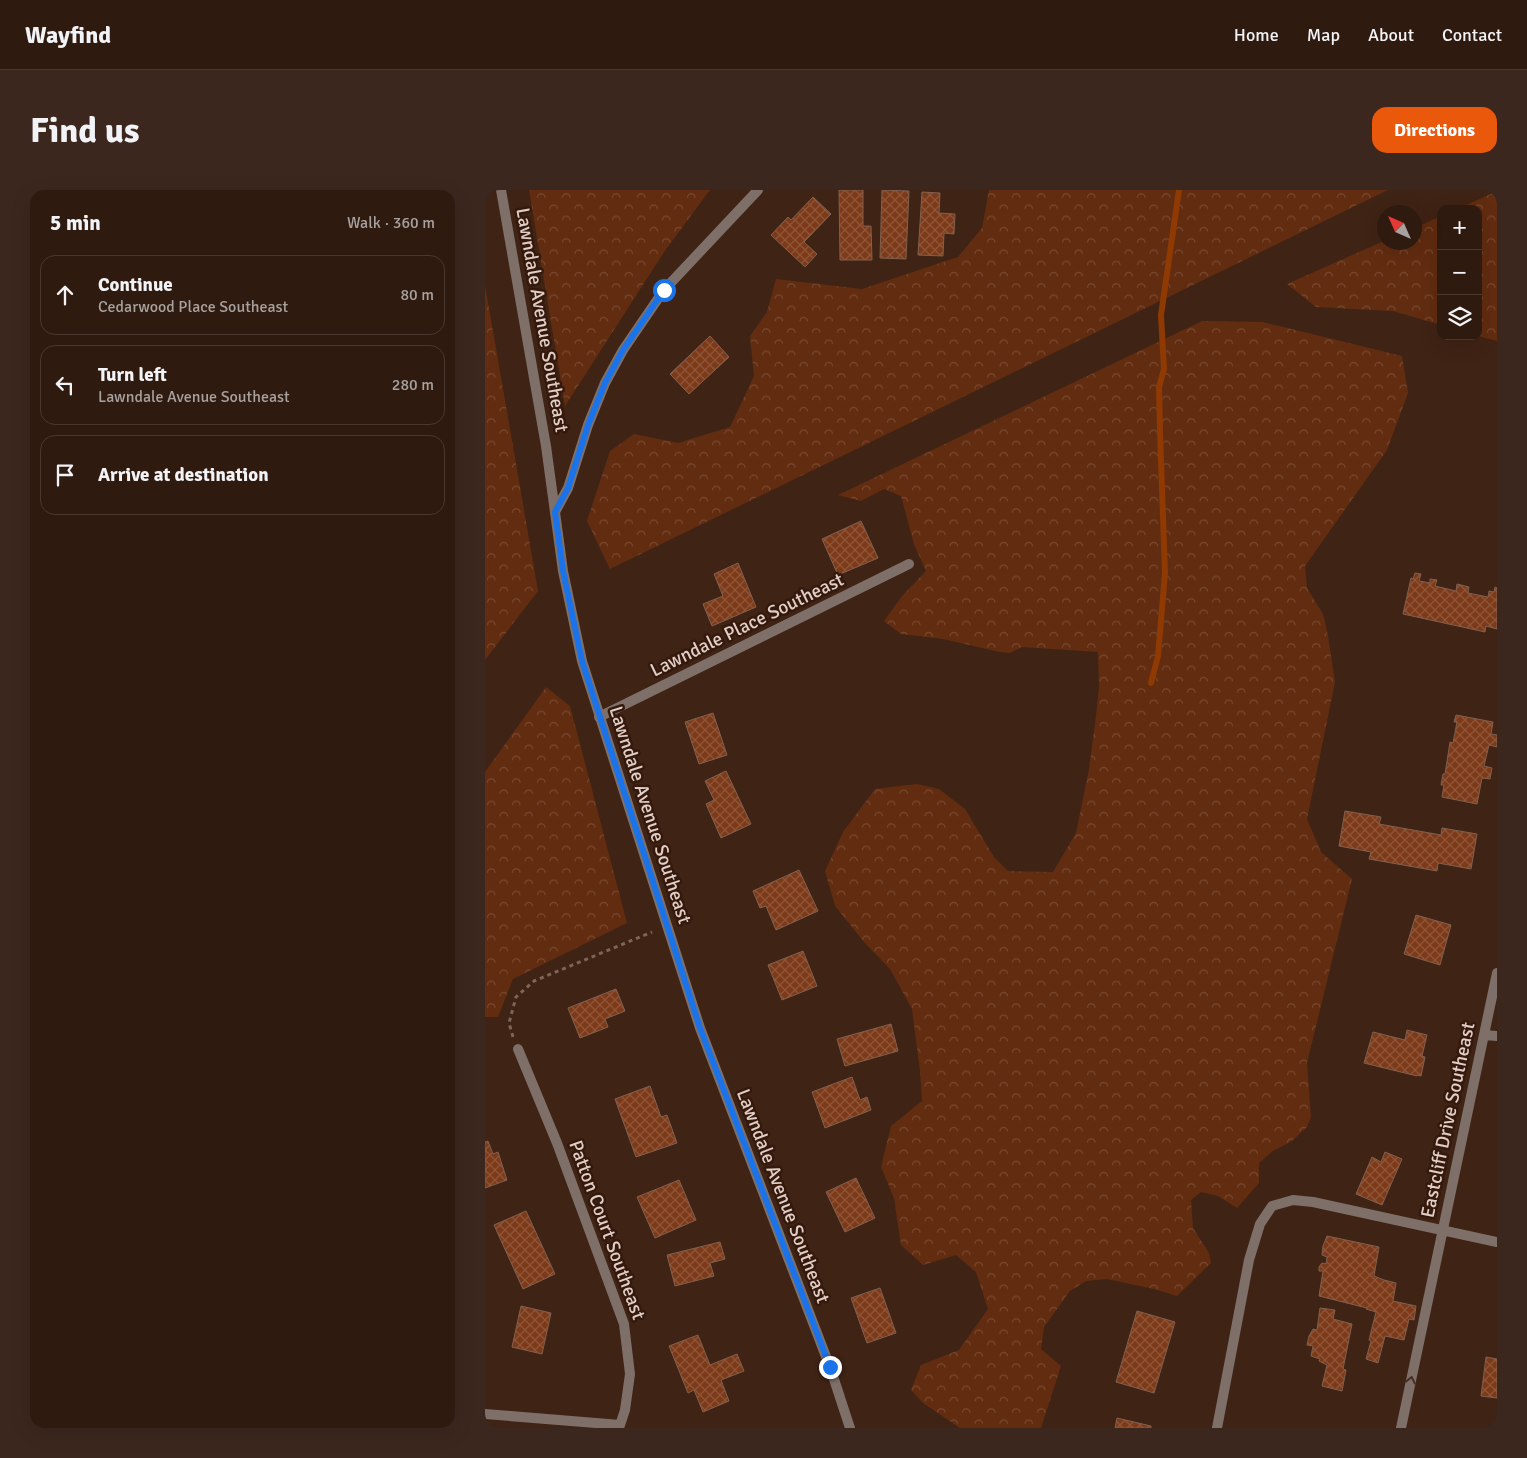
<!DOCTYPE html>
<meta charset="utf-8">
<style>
body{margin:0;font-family:Signika,sans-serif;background:#3b271e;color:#f1f3f6}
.controls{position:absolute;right:15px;top:15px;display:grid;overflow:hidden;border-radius:10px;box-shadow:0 5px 20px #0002}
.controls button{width:45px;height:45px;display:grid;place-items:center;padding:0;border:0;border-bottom:1px solid #4a3830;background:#2f1a10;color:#f1f3f6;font:25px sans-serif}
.compass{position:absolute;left:892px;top:15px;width:45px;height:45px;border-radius:50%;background:#2f1a10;box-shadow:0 5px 20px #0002;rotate:315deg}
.stop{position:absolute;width:15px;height:15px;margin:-11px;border:4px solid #1a73e8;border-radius:50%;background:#fff}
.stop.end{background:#1a73e8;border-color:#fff;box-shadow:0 1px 5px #0008}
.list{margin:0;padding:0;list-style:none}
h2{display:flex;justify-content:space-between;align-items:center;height:65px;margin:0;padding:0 20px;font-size:21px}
h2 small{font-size:16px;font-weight:400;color:#a7a19f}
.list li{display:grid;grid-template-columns:32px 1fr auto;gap:15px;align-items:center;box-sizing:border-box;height:80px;margin:0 10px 10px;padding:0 10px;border:1px solid #4a3830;border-radius:15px}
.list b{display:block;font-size:19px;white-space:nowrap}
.list p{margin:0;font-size:16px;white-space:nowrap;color:#a7a19f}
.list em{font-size:16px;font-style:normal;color:#a7a19f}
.icon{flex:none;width:28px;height:28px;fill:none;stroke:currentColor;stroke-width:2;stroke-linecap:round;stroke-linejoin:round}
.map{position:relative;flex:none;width:1012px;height:1238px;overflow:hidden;border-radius:15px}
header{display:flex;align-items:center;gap:30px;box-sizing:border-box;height:70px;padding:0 25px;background:#2f1a10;border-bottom:1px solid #4a3830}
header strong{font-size:24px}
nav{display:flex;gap:28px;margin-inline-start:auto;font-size:18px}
.intro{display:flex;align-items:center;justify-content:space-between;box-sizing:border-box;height:120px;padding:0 30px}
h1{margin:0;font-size:35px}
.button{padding:12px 22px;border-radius:15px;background:#ea580c;color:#fff;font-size:18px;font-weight:700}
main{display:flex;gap:30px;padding:0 30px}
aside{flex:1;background:#2f1a10;border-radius:15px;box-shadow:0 5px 20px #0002}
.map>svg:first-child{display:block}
.forest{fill:url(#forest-crowns)}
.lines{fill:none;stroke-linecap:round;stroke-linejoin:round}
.stream{stroke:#8f3903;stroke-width:6}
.building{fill:url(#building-cross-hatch);stroke:#816051}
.path{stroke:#7d6559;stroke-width:3;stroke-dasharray:4 4;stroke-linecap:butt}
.minor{stroke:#7e6f68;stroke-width:10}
.tertiary{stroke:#7e6f68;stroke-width:10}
.oneway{stroke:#462e23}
.route{stroke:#1a73e8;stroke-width:6}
.labels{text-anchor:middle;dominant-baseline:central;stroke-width:5;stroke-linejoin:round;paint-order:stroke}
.street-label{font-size:19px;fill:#e1cec6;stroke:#34190c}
</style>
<header>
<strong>Wayfind</strong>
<nav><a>Home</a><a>Map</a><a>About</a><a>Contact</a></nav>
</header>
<div class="intro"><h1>Find us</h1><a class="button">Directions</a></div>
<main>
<aside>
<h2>5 min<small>Walk · 360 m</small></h2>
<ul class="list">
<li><svg class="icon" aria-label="ahead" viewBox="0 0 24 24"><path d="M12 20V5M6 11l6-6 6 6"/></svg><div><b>Continue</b><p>Cedarwood Place Southeast</p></div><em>80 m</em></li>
<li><svg class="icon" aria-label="left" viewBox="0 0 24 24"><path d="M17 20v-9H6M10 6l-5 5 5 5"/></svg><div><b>Turn left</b><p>Lawndale Avenue Southeast</p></div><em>280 m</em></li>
<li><svg class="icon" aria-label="arrive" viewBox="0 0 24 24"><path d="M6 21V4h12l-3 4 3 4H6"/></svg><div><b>Arrive at destination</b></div></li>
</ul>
</aside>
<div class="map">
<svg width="1012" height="1238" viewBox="0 0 1012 1238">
<defs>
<pattern id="forest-crowns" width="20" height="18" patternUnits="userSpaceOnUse" patternTransform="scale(1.25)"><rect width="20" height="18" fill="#622c10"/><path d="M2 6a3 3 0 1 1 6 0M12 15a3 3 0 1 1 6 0" fill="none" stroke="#784931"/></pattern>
<pattern id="building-cross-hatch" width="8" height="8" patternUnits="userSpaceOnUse" patternTransform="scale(1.25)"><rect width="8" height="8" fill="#7c3a18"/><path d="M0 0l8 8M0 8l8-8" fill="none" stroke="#8e5538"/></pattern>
</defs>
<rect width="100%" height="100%" fill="#3f2315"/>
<!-- forest -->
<path class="forest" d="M44 0H225L179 62 80 216Z
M504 0H903L125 379 102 331 125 261 149 244 193 253 245 237 269 186 265 146 282 122 291 89 377 99 473 67 497 38Z
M1012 1V151L993 146V19H973Z
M956 26V135L908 121 831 117 802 94 899 51V52H929L930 38Z
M0 95 53 401 0 470Z
M717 131 778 132 917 166 923 203 902 260 820 376 822 398 838 424 843 446 850 492 822 629 836 662 867 689 822 873 826 927 822 937 807 951 788 961 774 973V993L752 1018 733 1006 716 1002 706 1010 708 1038 724 1063 726 1073 692 1106 669 1099 622 1089 601 1091 585 1101 559 1137 556 1159 576 1176 556 1238H475L438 1213 426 1200 436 1175 474 1160 503 1119 491 1082 471 1065 438 1075 416 1055 409 1008 396 977 406 936 437 911 435 881 427 819 405 779 379 752 350 716 340 681 358 642 390 599 432 594 454 599 480 619 509 667 523 681 568 682 591 643 604 579 611 526 614 497 613 462 537 457 525 463 515 462 458 449 416 444 399 431 417 406 441 381 429 354 416 306 399 299 376 311 353 305Z
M61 497 85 516 142 733 28 789 13 827H0V582Z"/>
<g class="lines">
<!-- stream -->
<path class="stream" d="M666 493 673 466 680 383 675 242 674 197 679 179 676 125 694 0"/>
</g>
<!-- building -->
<path class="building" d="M354 0H378V36H386L387 70H355Z
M397 0 424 1 421 69 395 68Z
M437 2 455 3 454 23 470 24 469 44 459 43 458 66 433 65Z
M328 7 346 24 319 52 332 64 320 77 286 45 303 27 306 30Z
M225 146 244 167 204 204 185 184Z
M376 331 393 368 353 385 337 349Z
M253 373 271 417 227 436 218 414 238 406 229 384Z
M930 383 936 384 934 391 945 393V389L952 390 950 396 971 401 972 394 984 397 983 403 1003 407 1004 401 1009 402 1010 397 1012 398V439L1001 436 1000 442 918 424 926 388 928 389Z
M228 523 242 565 214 574 200 532Z
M971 525 1008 532 1006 544 1012 545V557L1004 555 999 576 1007 578 1005 589 997 588 992 614 957 607 959 595H956L958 584H960L965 552 968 553 972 532H969Z
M241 581 266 634 236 648 221 614 229 610 220 591Z
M860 621 896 627 894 634 956 645 957 638 992 644 986 679 953 673 952 681 884 669 886 662 854 656Z
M314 680 333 721 291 740 281 716 275 718 268 701Z
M931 725 966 735 955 775 919 764Z
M318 761 332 796 297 810 283 775Z
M131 799 140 821 120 829 123 837 95 848 83 818Z
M406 834 413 861 360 876 352 849Z
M922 840 942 845 937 866 940 867 936 886 932 885V886L879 873 888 842 920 850Z
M367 887 375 910 382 907 386 920 340 938 327 902Z
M165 896 176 927 182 925 192 953 151 967 130 909Z
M3 951 8 964 13 962 22 990 0 998V952Z
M900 962 917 969 897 1015 871 1004 887 967 896 972Z
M371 988 390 1028 360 1042 341 1002Z
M194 990 211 1030 170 1048 152 1007Z
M41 1021 70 1084 38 1099 9 1035Z
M842 1046 894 1057 889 1086 899 1090 911 1093 908 1111 931 1116 929 1130 924 1129 919 1150 900 1146 893 1173 881 1169 886 1151 884 1150 891 1122 881 1119 882 1118 834 1106 838 1081H834V1077L837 1073 841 1074 842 1067 837 1065 838 1056Z
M235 1052 240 1069 225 1073 229 1086 190 1096 182 1065Z
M395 1098 411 1143 382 1153 366 1108Z
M36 1116 66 1123 57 1164 27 1157Z
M835 1118 850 1120 848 1129 867 1134 858 1179 861 1180 857 1201 837 1196 842 1175 834 1171 835 1169 826 1166 828 1156 822 1155 824 1146 828 1139 832 1140Z
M652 1121 690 1132 669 1203 631 1192Z
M213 1145 225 1175 252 1164 259 1181 236 1190 244 1211 218 1222 209 1200 203 1203 184 1156Z
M1001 1167 1012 1169V1208L996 1206Z
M632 1228 666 1236V1238H630Z"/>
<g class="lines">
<!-- path -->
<path class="path" d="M28 847 24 833 31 807 49 791 167 742"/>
<!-- minor -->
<path class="minor" d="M70 322 83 298 103 235 120 193 138 160 179 100 273 0
M114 527 424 374
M999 845 1012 846
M33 859 72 953 139 1134 145 1184 140 1220 134 1238
M0 1224 135 1235
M732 1238 764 1070 775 1034 787 1016 808 1010 828 1012 1012 1052
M916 1238 1012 783"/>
<!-- tertiary -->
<path class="tertiary" d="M16 0 61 256 78 381 97 471 215 838 345 1177 365 1238"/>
</g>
<!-- one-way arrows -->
<defs><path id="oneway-chevron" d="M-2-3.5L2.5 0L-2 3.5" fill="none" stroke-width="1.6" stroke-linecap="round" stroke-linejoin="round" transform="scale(1.25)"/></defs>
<use class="oneway" href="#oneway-chevron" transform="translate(926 1190) rotate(-78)"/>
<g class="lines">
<!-- route -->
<path class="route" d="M179 100 138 160 120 193 103 235 83 298 70 322 78 381 97 471 215 838 345 1177"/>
</g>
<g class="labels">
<!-- street labels -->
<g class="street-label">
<text transform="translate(57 130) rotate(80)">Lawndale Avenue Southeast</text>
<text transform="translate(262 435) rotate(-26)">Lawndale Place Southeast</text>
<text transform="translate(165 625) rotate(72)">Lawndale Avenue Southeast</text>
<text transform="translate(963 930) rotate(-78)">Eastcliff Drive Southeast</text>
<text transform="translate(298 1006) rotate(69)">Lawndale Avenue Southeast</text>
<text transform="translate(122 1040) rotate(70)">Patton Court Southeast</text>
</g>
</g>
</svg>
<div class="controls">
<button>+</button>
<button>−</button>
<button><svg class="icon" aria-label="layers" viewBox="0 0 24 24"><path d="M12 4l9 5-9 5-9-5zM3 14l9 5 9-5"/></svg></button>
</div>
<svg class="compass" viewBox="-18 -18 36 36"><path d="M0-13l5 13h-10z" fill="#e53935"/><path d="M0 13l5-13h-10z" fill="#a7a19f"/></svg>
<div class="stop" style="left:179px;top:100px"></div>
<div class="stop end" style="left:345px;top:1177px"></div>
</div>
</main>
